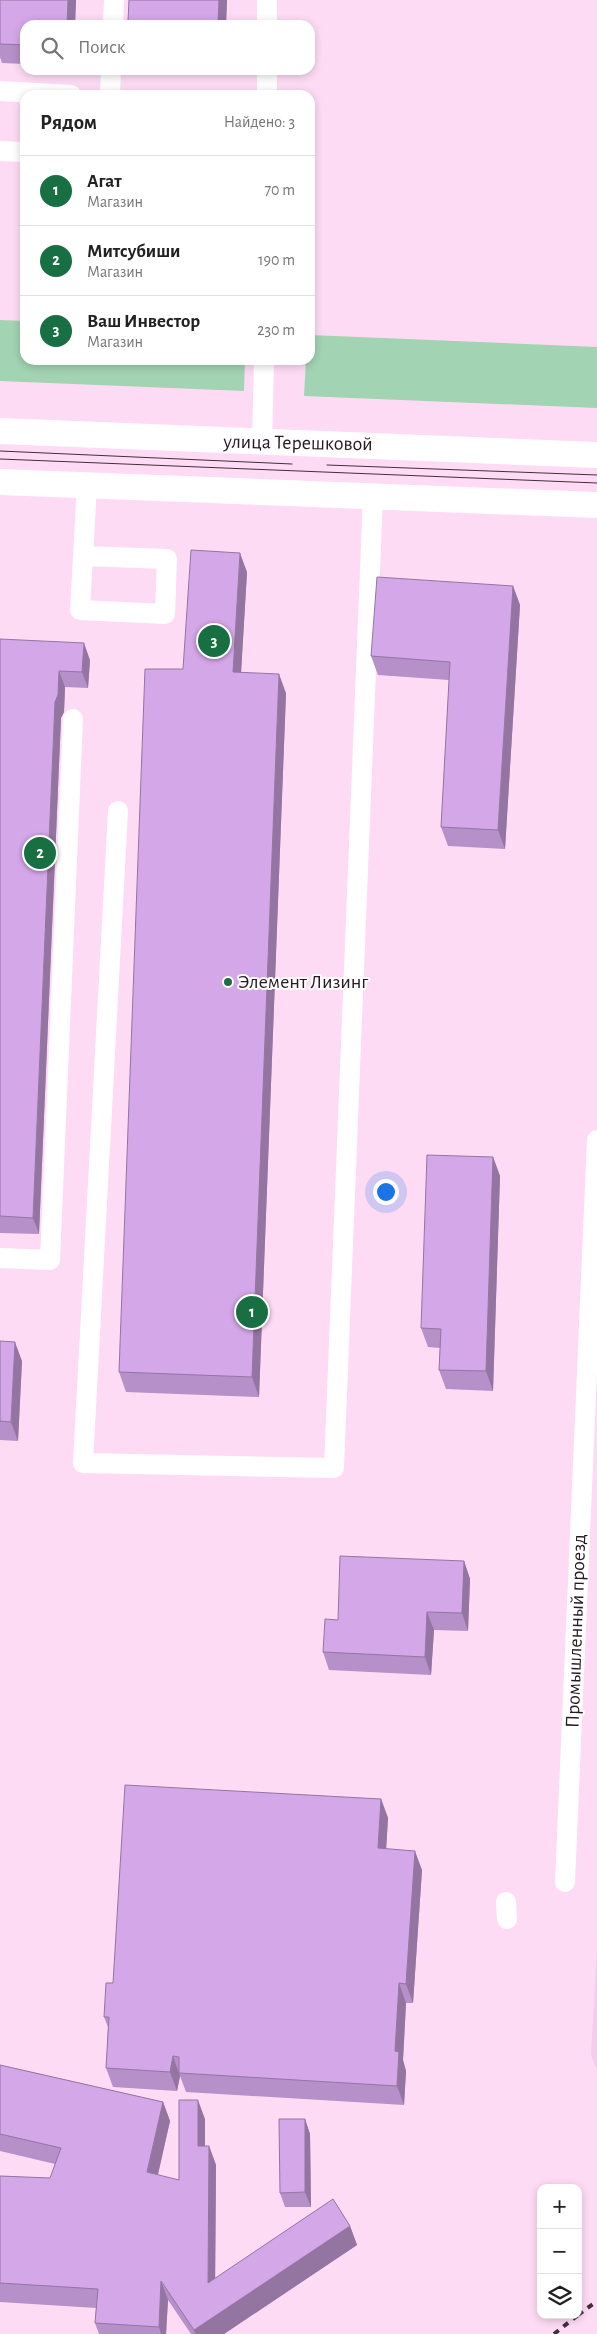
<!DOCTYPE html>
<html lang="ru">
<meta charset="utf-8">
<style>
body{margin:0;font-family:"Alegreya Sans",sans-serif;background:#f2f2f2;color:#222}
.controls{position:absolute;right:15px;bottom:15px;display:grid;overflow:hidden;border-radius:10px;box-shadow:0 2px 8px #0003}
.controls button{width:45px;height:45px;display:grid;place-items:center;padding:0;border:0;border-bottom:1px solid #e0e0e0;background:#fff;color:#222;font:25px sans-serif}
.you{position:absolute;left:385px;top:1191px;width:18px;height:18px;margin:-12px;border:4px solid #fff;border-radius:50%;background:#1a73e8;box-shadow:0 0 0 8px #1a73e833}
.badge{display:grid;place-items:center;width:32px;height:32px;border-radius:50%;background:#186f42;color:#fff;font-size:16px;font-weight:700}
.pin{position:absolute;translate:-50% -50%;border:2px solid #fff;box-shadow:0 1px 5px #0006}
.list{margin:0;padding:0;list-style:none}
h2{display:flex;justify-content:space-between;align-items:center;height:65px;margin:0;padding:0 20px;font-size:21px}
h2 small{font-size:16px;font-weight:400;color:#767676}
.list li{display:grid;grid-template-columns:32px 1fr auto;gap:15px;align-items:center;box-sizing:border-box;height:70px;padding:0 20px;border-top:1px solid #e0e0e0}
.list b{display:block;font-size:19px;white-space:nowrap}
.list p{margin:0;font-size:16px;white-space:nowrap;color:#767676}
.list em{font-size:16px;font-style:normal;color:#767676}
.icon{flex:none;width:28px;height:28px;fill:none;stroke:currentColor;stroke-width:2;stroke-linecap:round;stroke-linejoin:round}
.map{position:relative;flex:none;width:597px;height:2334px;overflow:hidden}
.search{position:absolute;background:#fff;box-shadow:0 2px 8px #0003;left:20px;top:20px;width:295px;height:55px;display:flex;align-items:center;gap:12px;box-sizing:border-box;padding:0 18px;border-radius:15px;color:#767676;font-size:19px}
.panel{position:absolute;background:#fff;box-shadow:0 2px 8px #0003;left:20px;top:90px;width:295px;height:275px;border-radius:15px}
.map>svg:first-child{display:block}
.built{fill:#f5cceb}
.green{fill:#a2d3b2}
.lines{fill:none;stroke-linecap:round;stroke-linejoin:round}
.minor{stroke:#fff;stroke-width:20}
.major{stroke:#fff;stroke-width:26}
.tram{stroke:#3f303b;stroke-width:1}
.rail{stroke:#3f303b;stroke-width:4;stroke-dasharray:6 6;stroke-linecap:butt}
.wall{fill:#b690c8}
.shaded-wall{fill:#9475a2}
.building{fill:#d4a7e8;stroke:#9475a2}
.poi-dot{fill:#186f42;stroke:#fff;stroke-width:2}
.labels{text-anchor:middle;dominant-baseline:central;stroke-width:4;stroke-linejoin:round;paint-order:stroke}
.street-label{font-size:20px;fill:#261a23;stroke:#fff}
.poi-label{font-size:20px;fill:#261a23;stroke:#fff;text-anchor:start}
</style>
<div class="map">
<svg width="597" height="2334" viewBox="0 0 597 2334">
<rect width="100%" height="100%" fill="#fedbf5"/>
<!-- built -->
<path class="built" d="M597 1947V2070L591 2055Z"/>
<!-- green -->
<path class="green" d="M0 320 25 321V360H245L244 391 0 381Z
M310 335 597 347V408L304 396 306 360H310Z"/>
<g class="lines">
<!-- minor -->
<path class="minor" d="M267 0V25
M113 25 114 0
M267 70V95
M0 91 71 95
M110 95 111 70
M0 151 25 152
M262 443 264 360
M84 556 167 559 165 614 80 610 87 485
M118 811 83 1463 334 1468 373 495
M0 1258 50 1260 73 719
M565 1882 597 1140
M506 1902 507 1919"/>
<!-- major -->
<path class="major" d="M0 431C199 440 398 446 597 455
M0 482 597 505"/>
<!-- tram -->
<path class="tram" d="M0 451 292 464
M0 459 597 483
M327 465 597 475"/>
<!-- rail -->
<path class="rail" d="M578 2315 597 2301
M554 2334 578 2315"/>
</g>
<!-- wall -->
<path class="wall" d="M0 0H76L75 25H25V64L2 63 0 57Z
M129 0H227L226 25H129L128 21Z
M247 572 241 672 286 693 259 1397 126 1392 119 1372 183 669Z
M513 586 520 605 505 849 448 846 441 827 449 680 378 675 371 656Z
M0 639 90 660 88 688 65 687 64 712 61 718 39 1234 0 1233Z
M493 1157 500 1176 493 1391 446 1389 439 1370 440 1348 428 1347 421 1328Z
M0 1341 22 1361 18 1441 0 1440Z
M464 1561 470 1579 468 1631 434 1630 431 1675 329 1670 323 1652 338 1620Z
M381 1799 388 1818 386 1849 422 1870 413 2003H406L403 2060 406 2071 404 2105 186 2092 180 2076 177 2091 113 2087 106 2068 108 2027 104 2017 113 1983Z
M0 2065 163 2102 170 2121 158 2175 179 2180 205 2119V2146H209L216 2165 215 2278 350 2226 357 2245 224 2334H191L168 2300 166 2334H99L95 2323 96 2308 0 2302V2176L50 2178 55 2164 0 2151Z
M305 2119 310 2134 311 2207H285L280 2193Z"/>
<!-- shaded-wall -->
<path class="shaded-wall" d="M68 0H76L75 25H67Z
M219 0H227L226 25H218Z
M240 553 247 572 240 691 233 672Z
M513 586 520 605 505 849 498 830Z
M84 643 90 660 88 688 82 672Z
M59 671 65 687 64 712 61 718 39 1234 33 1218 55 702Z
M279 674 286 693 259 1397 252 1377Z
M493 1157 500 1176 493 1391 486 1371Z
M15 1342 22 1361 18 1441 11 1422Z
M464 1561 470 1579 468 1631 462 1613Z
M427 1612 434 1630 431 1675 425 1657Z
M381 1799 388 1818 385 1868 378 1848Z
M415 1851 422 1870 413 2003 406 1984Z
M399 1983 406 2003 403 2060 406 2071 404 2105 397 2086 395 2051Z
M173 2056 180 2076 177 2091 170 2072Z
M198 2100 205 2119V2165L198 2146Z
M163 2102 170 2121 154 2191 147 2172Z
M305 2119 310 2134 311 2207 305 2192Z
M209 2146 216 2165 215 2302 208 2283Z
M350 2226 357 2245 224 2334H195L194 2330Z
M161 2281 168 2300 166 2334H161L159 2327Z"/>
<!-- building -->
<path class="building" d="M0 0H68L67 25H25V45L0 44Z
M129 0H219L218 25 128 21Z
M191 550 240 553 233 672 279 674 252 1377 119 1372 145 669H183Z
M377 577 513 586 498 830 441 827 450 662 371 656Z
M0 639 84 643 82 672 59 671 58 695 55 702 33 1218 0 1216Z
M427 1155 493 1157 486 1371 439 1370 441 1329 421 1328Z
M0 1341 15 1342 11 1422 0 1421Z
M340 1556 464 1561 462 1613 427 1612 425 1657 323 1652 325 1619 338 1620Z
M125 1785 381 1799 378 1848 415 1851 406 1984 399 1983 395 2051 399 2052 397 2086 179 2073V2057L173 2056 170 2072 106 2068 109 2017H104L106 1983H113Z
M0 2065 163 2102 147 2172 179 2180V2100H198V2146H209L208 2283 333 2199 350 2226 194 2330 161 2281 159 2327 95 2323 98 2289 0 2283V2176L50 2178 61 2148 0 2134Z
M279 2119H305V2192L280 2193Z"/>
<!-- markers -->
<circle class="poi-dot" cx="228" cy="982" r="5"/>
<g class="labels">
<!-- street labels -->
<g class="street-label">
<text transform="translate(298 443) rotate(1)">улица Терешковой</text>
<text transform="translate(576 1631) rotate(-88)">Промышленный проезд</text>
</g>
<!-- poi labels -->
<g class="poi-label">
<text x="238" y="982">Элемент Лизинг</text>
</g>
</g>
</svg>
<div class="controls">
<button>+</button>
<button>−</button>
<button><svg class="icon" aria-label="layers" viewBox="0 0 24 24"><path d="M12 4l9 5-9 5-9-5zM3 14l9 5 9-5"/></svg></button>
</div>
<div class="you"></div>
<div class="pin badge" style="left:252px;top:1312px">1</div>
<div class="pin badge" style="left:40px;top:853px">2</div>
<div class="pin badge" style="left:214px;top:641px">3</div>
<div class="search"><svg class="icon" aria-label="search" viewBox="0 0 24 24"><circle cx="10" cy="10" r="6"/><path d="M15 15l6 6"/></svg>Поиск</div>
<section class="panel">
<h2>Рядом<small>Найдено: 3</small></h2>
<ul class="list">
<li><span class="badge">1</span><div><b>Агат</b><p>Магазин</p></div><em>70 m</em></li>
<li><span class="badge">2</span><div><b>Митсубиши</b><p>Магазин</p></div><em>190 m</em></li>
<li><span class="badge">3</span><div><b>Ваш Инвестор</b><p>Магазин</p></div><em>230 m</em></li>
</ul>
</section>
</div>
